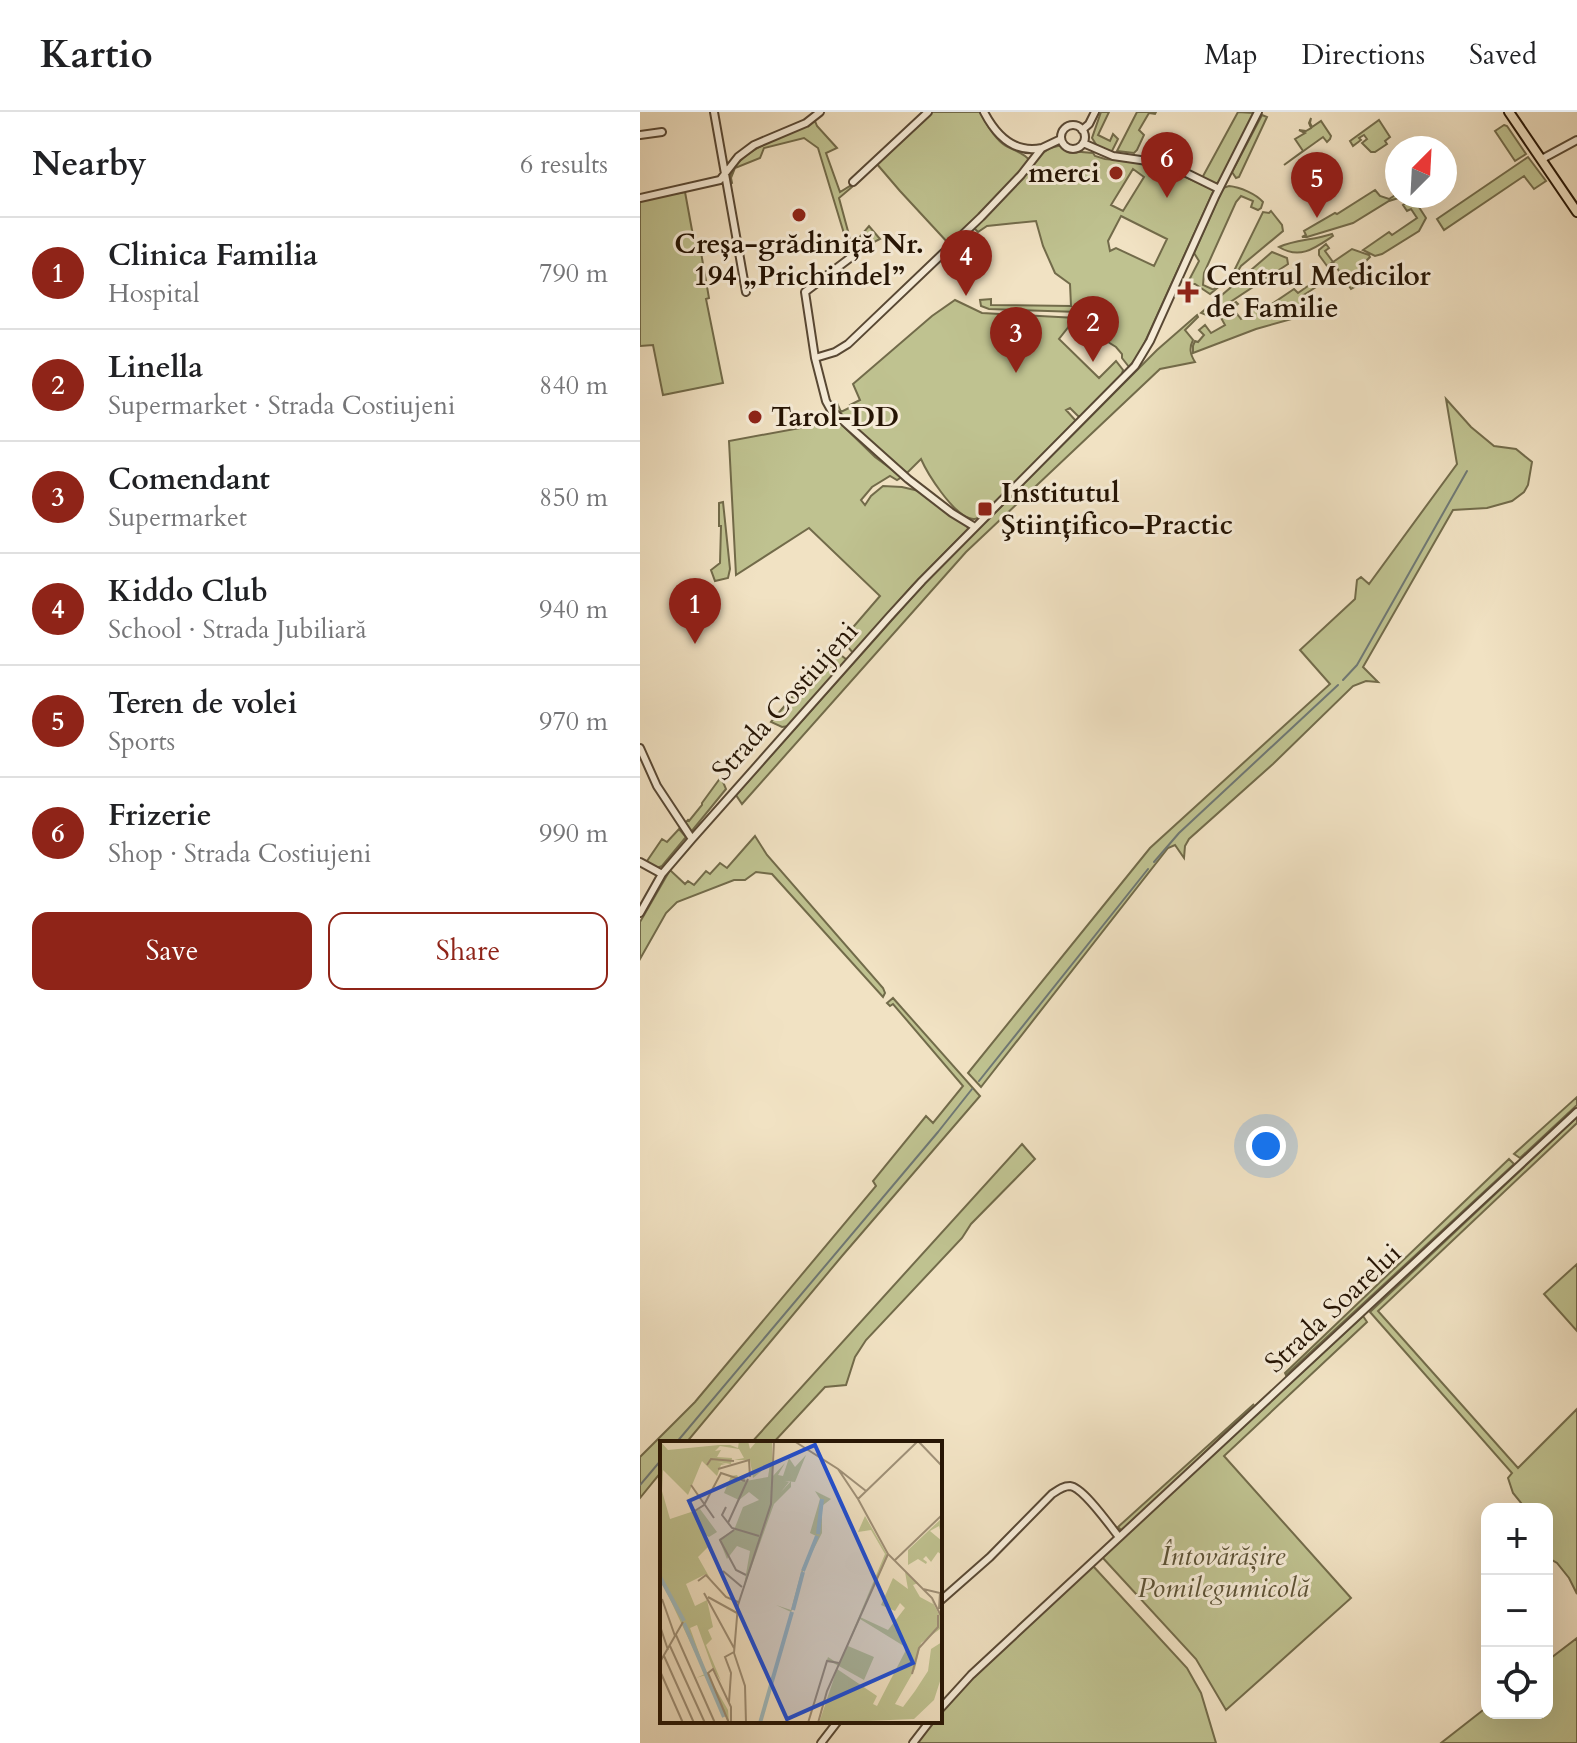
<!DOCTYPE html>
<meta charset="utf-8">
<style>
body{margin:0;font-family:Cardo,serif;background:#f2f2f2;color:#202124}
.controls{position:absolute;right:24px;bottom:24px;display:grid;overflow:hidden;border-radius:16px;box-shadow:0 8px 32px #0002}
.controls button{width:72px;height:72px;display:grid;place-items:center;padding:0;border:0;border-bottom:2px solid #e0e0e0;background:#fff;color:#202124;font:40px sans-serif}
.compass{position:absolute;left:745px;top:24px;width:72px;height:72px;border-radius:50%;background:#fff;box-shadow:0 8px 32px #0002;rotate:24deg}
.you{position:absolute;left:626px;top:1034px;width:28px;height:28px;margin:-20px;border:6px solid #fff;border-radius:50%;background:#1a73e8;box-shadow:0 0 0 12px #1a73e833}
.badge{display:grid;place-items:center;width:52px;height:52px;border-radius:50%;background:#8f2418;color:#fff;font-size:26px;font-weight:700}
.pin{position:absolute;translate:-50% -66px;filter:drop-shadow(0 2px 4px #0008)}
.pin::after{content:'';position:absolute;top:42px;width:28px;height:24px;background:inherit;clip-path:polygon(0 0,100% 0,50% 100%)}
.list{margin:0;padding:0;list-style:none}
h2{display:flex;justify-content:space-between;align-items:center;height:104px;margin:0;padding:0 32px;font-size:34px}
h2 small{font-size:26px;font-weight:400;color:#757577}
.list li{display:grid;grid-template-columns:52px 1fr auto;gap:24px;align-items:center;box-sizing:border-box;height:112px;padding:0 32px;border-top:2px solid #e0e0e0}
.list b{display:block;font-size:30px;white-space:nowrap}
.list p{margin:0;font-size:26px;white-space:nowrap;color:#757577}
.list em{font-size:26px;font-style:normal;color:#757577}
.actions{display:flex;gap:16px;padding:24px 32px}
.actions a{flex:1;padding:18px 0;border:2px solid #8f2418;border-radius:16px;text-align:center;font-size:28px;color:#8f2418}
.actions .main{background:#8f2418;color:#fff}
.icon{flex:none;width:44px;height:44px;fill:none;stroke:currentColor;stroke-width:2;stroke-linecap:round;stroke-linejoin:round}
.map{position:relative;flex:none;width:937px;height:1631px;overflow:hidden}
header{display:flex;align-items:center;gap:48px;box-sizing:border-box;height:112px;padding:0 40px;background:#fff;border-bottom:2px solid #e0e0e0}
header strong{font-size:38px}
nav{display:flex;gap:44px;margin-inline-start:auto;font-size:28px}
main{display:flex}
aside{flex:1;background:#fff}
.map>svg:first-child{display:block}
.green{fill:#bfc290;stroke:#726b4a;stroke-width:2;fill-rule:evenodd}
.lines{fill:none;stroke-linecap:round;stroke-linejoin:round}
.stream{stroke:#6f7874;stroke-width:2}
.minor-casing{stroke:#584834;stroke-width:10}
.major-casing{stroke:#251404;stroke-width:12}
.minor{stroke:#f6ecd8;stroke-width:6}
.major{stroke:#f1e2c3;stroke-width:8}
.poi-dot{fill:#8f2418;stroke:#f6ecd8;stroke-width:3}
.labels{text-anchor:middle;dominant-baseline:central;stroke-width:6;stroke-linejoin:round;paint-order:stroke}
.poi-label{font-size:28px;font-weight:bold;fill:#251404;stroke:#f6ecd8;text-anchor:start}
.street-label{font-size:28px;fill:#251404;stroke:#f6ecd8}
.park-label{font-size:28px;font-style:italic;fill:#5b5135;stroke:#f6ecd8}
.inset-river{fill:none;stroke:#a0bbbf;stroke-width:4}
.inset-road{fill:none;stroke:#9f9077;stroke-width:2}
.view{fill:#1d4ed8;fill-opacity:0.15;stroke:#1d4ed8;stroke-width:4}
.inset-edge{fill:none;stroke:#251404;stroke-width:4}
</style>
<header>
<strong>Kartio</strong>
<nav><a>Map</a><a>Directions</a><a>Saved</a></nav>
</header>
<main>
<aside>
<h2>Nearby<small>6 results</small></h2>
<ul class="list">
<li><span class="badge">1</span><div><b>Clinica Familia</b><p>Hospital</p></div><em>790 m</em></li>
<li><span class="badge">2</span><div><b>Linella</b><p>Supermarket · Strada Costiujeni</p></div><em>840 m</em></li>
<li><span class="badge">3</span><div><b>Comendant</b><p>Supermarket</p></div><em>850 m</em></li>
<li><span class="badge">4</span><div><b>Kiddo Club</b><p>School · Strada Jubiliară</p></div><em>940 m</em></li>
<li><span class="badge">5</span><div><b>Teren de volei</b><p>Sports</p></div><em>970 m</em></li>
<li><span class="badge">6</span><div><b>Frizerie</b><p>Shop · Strada Costiujeni</p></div><em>990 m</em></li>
</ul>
<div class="actions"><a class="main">Save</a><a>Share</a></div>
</aside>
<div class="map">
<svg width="937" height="1631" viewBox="0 0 937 1631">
<rect width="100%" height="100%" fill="#f1e2c3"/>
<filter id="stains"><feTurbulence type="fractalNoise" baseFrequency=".0025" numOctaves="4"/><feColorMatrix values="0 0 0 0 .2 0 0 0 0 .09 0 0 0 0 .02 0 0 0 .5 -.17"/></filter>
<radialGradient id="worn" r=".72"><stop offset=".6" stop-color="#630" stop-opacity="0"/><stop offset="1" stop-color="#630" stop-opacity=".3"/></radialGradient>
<!-- green -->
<path class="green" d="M291 0H340C346 11 353 24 363 32 372 39 383 39 390 49L351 92 309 132 260 79 236 51Z
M461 0H469L458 23 470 29 473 22 478 27 471 41 457 34 452 26Z
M497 0H516L515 2 509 1 499 18 504 23 497 38 494 41 477 39Z
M598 0 614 1 579 70 576 72 562 66Z
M622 3 627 5 599 65 596 66 592 60Z
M671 6 670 11 672 15 681 9 691 24 690 27 687 30 683 25 644 53 663 39 655 27 665 21 659 18 666 19 671 16 669 11Z
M739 8 750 25 745 29 747 32 735 40H731L722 31 727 27 724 23 719 26 721 28 713 34 710 29Z
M175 9 177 14 197 36 186 41 200 80 210 74 212 75 199 86 212 134 229 114 240 127 215 140 212 136 209 138 178 36 164 26 124 36 120 46 95 56 91 66 92 71 90 72C84 43 153 19 175 9Z
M864 13 867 14 886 42 875 49 855 19Z
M422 33 430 39 453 41 455 44 465 47 498 50 510 56 524 55 574 78 500 241 489 255 482 246V242L476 235 468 230 439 200 349 197 341 194 340 188 351 187V193L431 194 430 172 415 161 403 134 396 109 347 114 338 120 334 116 403 41 410 36ZM493 57 504 65 483 99 471 93ZM481 104 527 127 514 154 476 136 470 139 468 129Z
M888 45 906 69 894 77 884 64 804 118 797 107Z
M589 74C600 75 616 82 623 90L621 96 618 98 611 95 613 89 601 84 596 90 564 161 563 173 574 178 577 171 581 173 570 182 555 172H547L559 149 554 141 583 76Z
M735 78 740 84 749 87 757 82V84H765L749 89 713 111 667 125H662L666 123 664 119 695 101 697 102Z
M45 80 54 129H59L69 186 66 187 83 271 23 283 13 233 0 234V88Z
M775 89 786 106 779 119 742 142 735 144 723 138 749 120 752 123 777 106 771 97 767 99 763 93 768 90Z
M631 99 642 113 643 119 601 154 596 162 593 161 623 100 629 101Z
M692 122 693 124C675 136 660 148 639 135 654 128 674 128 692 122Z
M686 132 689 136 685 139 693 150 712 137 729 143 730 145 724 151 733 165 711 177 693 150 687 154 679 143V138Z
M632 140 647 146 648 152 569 204 561 201Z
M685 162 687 168 662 184 669 199 655 206 616 217 553 241V234L555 229 558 230 564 223 559 218 565 213 571 221 585 213 579 202 596 190 598 192 590 198 594 203 597 202 601 207 625 190 629 194 654 177 658 181Z
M315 188 342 201 437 206 449 216 448 218 446 219 434 208 419 227 459 266 476 249 483 258 482 262 442 304H438L430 296 426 298 436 309 341 404C335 407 335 408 329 406 312 400 288 363 281 347L267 361 198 303 192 294 197 291 201 300 211 295 210 293 220 288 213 272 292 204Z
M557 203 558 205 545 218 553 228C549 236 550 242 555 250L520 257 326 440 102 692 96 683 284 472 517 238Z
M806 287 831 315 854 334 876 337 892 350 888 373 884 380 872 389 847 396 813 398 723 555 738 570 726 569 713 574 633 652 549 727 545 734 544 746 535 733 528 736 341 975 328 961 510 736 690 572 660 538 715 487 717 468 721 465 729 472 817 352Z
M198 309 235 345 262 365 257 368 250 364 232 375 221 388 225 393 231 384 243 374 262 375 279 379 327 413 328 417 272 474 213 541 202 528 240 484 169 416 96 463 89 329Z
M83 390 90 457 88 466 75 469 71 458 80 451 81 414H79V391Z
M192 538 197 540 207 548 149 614 142 615 131 610Z
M81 665 86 677 51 720 44 712 48 708 49 709 62 693V691Z
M39 717 46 725 22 754 17 756 5 752 22 727 27 730Z
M115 724 127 743 243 876 245 881 243 885 132 762 116 760 105 768H94L37 790 26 801 0 847V810L30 758 45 772 48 769 54 773 66 759 70 762 80 751 87 756Z
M253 886 340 984 202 1144 46 1331H22V1359L0 1386V1345L55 1290 236 1074 233 1069 286 1004 293 1011 323 974 253 892 250 894 247 891Z
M937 985V993L880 1046 874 1042Z
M937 1005V1011L738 1199 878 1356 937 1297V1482L929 1466 917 1451 912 1448 907 1433V1397H886L873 1381 868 1366 872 1361 730 1200Z
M382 1032 395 1047 331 1112 322 1126 226 1228 215 1245 206 1273 185 1275 133 1331H111Z
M869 1047 874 1052 646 1263 645 1261Z
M937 1152V1219L904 1182Z
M723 1204 727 1210 584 1344 711 1486 586 1598 556 1547 462 1445Z
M614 1292 535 1370 482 1419 478 1415Z
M453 1454 547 1556 561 1581 576 1631H274L292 1609H300V1599L312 1585Z
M937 1526V1631H801L847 1595V1601H907V1549Z"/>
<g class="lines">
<!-- stream -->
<path class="stream" d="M703 568 717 553 827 359
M514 750 539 721 698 573
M339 969 508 757
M36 1331 298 1020 332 977
M0 1373 22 1347"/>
<defs>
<path id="minor" d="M74 0 106 180
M344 0C356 23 374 42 402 36
M421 25a12 12 0 1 1 24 0a12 12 0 1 1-24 0Z
M442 18 449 12 455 0
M0 23 22 20
M443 31 473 44 528 52 579 77
M902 47 937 28
M213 70 288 0
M0 86 80 68 98 45 114 33 166 11 180 0
M211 139 210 146 165 180 175 246 186 289 191 298 268 367 312 401 335 415
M175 246 195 240 208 232 341 105 381 63 402 36 421 27
M0 636 17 674 52 727
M0 750 22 762
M0 801 22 762 52 727 249 505 282 469 495 254 510 229 575 85 618 0
M300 1489 350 1445 412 1382C418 1378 423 1374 430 1374 443 1375 470 1414 479 1425
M300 1597 331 1563 937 1000
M181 1631 198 1609
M273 1631 290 1609"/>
<path id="major" d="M869 0 937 100"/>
</defs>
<!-- minor casing -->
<use href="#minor" class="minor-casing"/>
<!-- major casing -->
<use href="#major" class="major-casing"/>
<!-- minor -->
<use href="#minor" class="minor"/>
<!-- major -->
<use href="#major" class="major"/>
</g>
<!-- markers -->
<g class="poi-dot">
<circle cx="476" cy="61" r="8"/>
<circle cx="159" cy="103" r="8"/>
<path d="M544 168h8v8h8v8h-8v8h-8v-8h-8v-8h8z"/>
<circle cx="115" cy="305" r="8"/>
<rect x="337" y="389" width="16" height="16" rx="4"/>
</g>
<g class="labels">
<!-- poi labels -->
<g class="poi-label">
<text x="460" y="61" text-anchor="end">merci</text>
<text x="159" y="132" text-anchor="middle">Creșa-grădiniță Nr.<tspan x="159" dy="32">194 „Prichindel”</tspan></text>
<text x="566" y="164">Centrul Medicilor<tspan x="566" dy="32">de Familie</tspan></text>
<text x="131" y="305">Tarol-DD</text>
<text x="361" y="381">Institutul<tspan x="361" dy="32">Ştiinţifico–Practic</tspan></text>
</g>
<!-- street labels -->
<g class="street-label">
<text transform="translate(145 589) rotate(-48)">Strada Costiujeni</text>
<text transform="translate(693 1196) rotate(-43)">Strada Soarelui</text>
</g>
<!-- park labels -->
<g class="park-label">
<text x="583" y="1444">Întovărășire<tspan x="583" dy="32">Pomilegumicolă</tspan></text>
</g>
</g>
<!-- overview -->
<g transform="translate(20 1329)">
<rect width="282" height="282" fill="#f1e2c3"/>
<path d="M0 0 8 9 59 4H70L78 7 79 0H88L90 8 97 0H112V36L125 22 118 34 123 35 129 17 135 26 146 14 135 41 125 40 129 41 121 51 131 40V46L114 63 83 150 90 110 77 105 67 118 59 98 74 89 83 66 99 59 89 51 79 59 64 52 71 35 77 34 81 41 84 35 86 40 108 36 110 23 93 37 90 19H74L84 17 79 8 60 5 55 10 61 9 57 16 72 17 71 23 57 21 66 23 61 24 57 35 42 20 28 54 3 29 2 50 10 78 40 68 57 91 49 96 42 92 49 105 38 116 51 139 46 133 26 143 35 165 47 159 53 186 48 189 52 198 46 204 61 240 53 228 37 184 30 187 46 231 68 269 69 282 46 234 36 237 45 233 0 137ZM155 50 171 58 162 65V92L144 127 99 282 131 171 116 164 131 169 142 128 156 95 150 92 160 58ZM205 75 228 115 200 176 228 189 245 167 240 162 235 170 221 164 233 137 248 148 245 131 258 142 253 144 260 156 273 163 271 158 282 179V196L280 188 261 202 255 228 235 263 243 266 255 250 268 230 271 208 282 201V234L274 259 254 278 159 282 177 228 217 255 213 263 217 265 247 207 200 178 188 205 214 216 204 239 168 219 165 225 168 216 179 223 225 113 211 89 198 91ZM282 77V97L279 85 270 90 282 100V114L278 111 271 121 282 134 266 115 263 118 267 121 266 123 258 118 248 124V109Z" fill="#bfc290"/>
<path class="inset-river" d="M158 93 162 58M143 130 157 95M0 136 24 180M133 169 143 131M24 182 64 276M100 282 132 171"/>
<path class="inset-road" d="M134 0 178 28 198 58M258 0 282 25M258 0 198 58 228 113 272 157 282 177M47 24 51 18 74 20M58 28 89 19 90 36M178 28 206 50M31 44 54 77M66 66 62 74 72 87 99 95M33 71 44 64 61 32 85 40M68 82 88 38M74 89 60 99 76 129 86 134M234 120 282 74M63 130 82 146M38 140 46 134 66 156 78 161M263 148 280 152 279 168M44 152 74 207M48 156 77 172M2 158 15 195M0 185 8 209M16 194 55 282M10 205 45 282M4 215 34 282M0 221 23 181M0 230 23 282M252 233 259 207 278 186V174M69 261 71 232 65 216 74 211M69 282 48 232 53 228 71 266V282M86 282 85 245 74 212 78 164 111 63 114 0M148 282 167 220 179 222M158 282 167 250 228 113"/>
<path class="view" d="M155 4 253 222 127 278 29 60Z"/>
<rect width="282" height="282" class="inset-edge"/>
</g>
<rect width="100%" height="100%" filter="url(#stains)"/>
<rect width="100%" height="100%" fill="url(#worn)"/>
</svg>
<div class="controls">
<button>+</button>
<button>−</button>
<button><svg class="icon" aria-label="locate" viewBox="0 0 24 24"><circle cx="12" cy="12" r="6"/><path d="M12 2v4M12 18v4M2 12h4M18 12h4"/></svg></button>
</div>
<svg class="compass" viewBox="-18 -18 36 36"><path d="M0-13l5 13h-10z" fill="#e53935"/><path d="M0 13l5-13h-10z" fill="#757577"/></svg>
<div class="you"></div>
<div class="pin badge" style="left:55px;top:532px">1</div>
<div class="pin badge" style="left:453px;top:250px">2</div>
<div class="pin badge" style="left:376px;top:261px">3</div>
<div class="pin badge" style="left:326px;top:184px">4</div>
<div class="pin badge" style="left:677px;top:106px">5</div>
<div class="pin badge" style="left:527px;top:86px">6</div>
</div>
</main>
